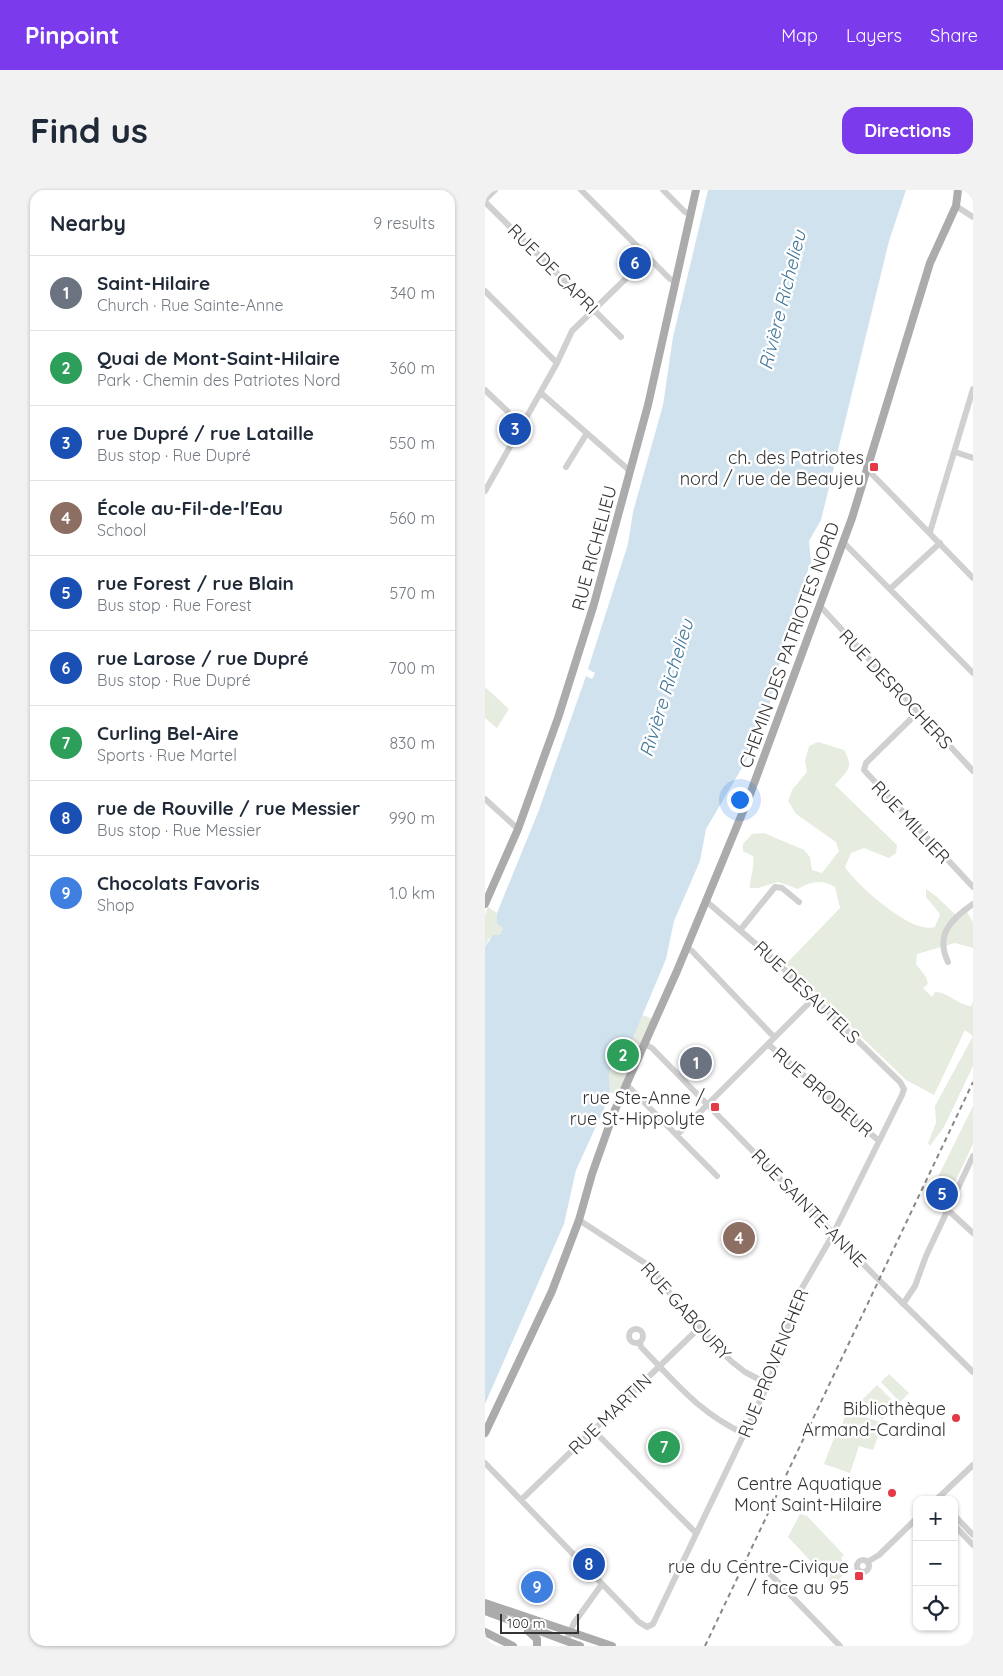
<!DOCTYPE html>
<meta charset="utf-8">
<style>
body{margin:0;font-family:Quicksand,sans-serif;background:#f2f2f3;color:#1f2937}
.controls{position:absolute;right:15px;bottom:15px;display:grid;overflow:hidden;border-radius:10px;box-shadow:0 1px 4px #0004}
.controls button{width:45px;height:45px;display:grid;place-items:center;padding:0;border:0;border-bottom:1px solid #e0e1e3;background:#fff;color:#1f2937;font:25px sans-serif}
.scale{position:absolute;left:15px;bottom:12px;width:79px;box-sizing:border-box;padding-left:5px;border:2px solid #333;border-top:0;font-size:14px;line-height:18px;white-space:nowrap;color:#333;-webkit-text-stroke:4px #fff;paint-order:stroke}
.you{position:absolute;left:254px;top:609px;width:18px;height:18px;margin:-12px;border:4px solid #fff;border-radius:50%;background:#1a73e8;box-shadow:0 0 0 8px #1a73e833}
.badge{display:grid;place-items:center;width:32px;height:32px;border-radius:50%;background:#7c3aed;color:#fff;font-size:16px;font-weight:700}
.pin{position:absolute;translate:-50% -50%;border:2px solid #fff;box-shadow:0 1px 5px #0006}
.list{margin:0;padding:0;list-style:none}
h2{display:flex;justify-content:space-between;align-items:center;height:65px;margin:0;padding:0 20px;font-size:21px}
h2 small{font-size:16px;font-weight:400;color:#747a83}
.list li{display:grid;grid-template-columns:32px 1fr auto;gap:15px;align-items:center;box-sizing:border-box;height:75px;padding:0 20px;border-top:1px solid #e0e1e3}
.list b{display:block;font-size:19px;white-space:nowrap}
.list p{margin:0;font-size:16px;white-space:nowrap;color:#747a83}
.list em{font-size:16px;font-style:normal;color:#747a83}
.icon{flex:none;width:28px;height:28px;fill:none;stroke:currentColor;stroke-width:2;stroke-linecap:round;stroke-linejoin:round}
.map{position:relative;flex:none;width:488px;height:1456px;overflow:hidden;border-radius:15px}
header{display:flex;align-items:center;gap:30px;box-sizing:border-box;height:70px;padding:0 25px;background:#7c3aed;color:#fff}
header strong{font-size:24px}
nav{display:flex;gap:28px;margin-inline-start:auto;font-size:18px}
.intro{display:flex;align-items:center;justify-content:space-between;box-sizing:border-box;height:120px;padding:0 30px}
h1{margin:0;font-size:35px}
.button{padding:12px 22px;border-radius:15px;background:#7c3aed;color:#fff;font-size:18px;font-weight:700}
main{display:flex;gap:30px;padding:0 30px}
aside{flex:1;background:#fff;border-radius:15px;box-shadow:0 1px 4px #0004}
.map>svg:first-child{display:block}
.green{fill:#e6ecdf}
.water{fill:#cfe2ee}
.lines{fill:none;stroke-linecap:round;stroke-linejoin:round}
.minor{stroke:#d0d0d0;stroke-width:6}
.major{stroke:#ababab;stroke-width:8}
.rail{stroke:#888;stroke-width:2;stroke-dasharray:5 4;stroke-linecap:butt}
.poi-dot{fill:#e63946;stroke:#fff;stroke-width:2}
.labels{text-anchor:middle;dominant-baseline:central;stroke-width:5;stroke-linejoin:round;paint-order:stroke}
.street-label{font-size:18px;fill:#333;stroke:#fff}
.poi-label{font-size:18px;fill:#333;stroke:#fff;text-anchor:end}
.water-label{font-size:19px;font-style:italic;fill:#3f7597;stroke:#fff}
</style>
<header>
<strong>Pinpoint</strong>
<nav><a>Map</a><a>Layers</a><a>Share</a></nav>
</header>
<div class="intro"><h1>Find us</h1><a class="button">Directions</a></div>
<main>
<aside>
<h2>Nearby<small>9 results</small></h2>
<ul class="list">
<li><span class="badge" style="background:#6b7280">1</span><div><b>Saint-Hilaire</b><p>Church · Rue Sainte-Anne</p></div><em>340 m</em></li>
<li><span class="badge" style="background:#2e9e5b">2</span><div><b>Quai de Mont-Saint-Hilaire</b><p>Park · Chemin des Patriotes Nord</p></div><em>360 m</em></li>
<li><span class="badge" style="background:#1a4fb4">3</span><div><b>rue Dupré / rue Lataille</b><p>Bus stop · Rue Dupré</p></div><em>550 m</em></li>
<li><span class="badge" style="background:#8d6e63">4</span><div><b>École au-Fil-de-l'Eau</b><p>School</p></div><em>560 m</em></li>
<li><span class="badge" style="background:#1a4fb4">5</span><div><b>rue Forest / rue Blain</b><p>Bus stop · Rue Forest</p></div><em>570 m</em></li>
<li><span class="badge" style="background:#1a4fb4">6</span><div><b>rue Larose / rue Dupré</b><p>Bus stop · Rue Dupré</p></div><em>700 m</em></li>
<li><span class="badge" style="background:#2e9e5b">7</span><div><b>Curling Bel-Aire</b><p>Sports · Rue Martel</p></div><em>830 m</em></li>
<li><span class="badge" style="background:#1a4fb4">8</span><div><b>rue de Rouville / rue Messier</b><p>Bus stop · Rue Messier</p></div><em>990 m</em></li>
<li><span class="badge" style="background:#3f7fe0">9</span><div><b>Chocolats Favoris</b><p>Shop</p></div><em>1.0 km</em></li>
</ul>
</aside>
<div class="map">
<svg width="488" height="1456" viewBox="0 0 488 1456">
<rect width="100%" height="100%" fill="#fff"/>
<!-- green -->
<path class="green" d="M0 497 24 519 12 538 0 528Z
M333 552 359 560C370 579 361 581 350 595L412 655 411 663 404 668 379 658 366 663 360 677C372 695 427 745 450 737L455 724 441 707V699L451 706 474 728 482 722 488 732V758L470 753 432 764 431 774 441 787 443 794 438 798 447 807 450 802C464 802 472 815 486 816L488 811V876L459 937 445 956 443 953 451 933 450 916 488 846 480 840 449 905 421 890 301 774 355 718 350 697C337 689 326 691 313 699L293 692 273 698H265C265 686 270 678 268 666L258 661V654L267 644 279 643 319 660 325 667 327 680 337 683 354 661 351 652 311 624 303 611 307 600 322 582 320 571 324 556Z
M3 717 12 723V734L18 738 15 745 4 749 0 757V725Z
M157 825 169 829 133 906 125 902 124 883 128 875 121 870 128 855 142 862Z
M488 916V954L460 1013 448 997Z
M404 1184 424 1203 415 1212 396 1192Z
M392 1195 412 1215 397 1230 377 1210Z
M362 1221 398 1233 388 1260 374 1256 365 1283 339 1274 349 1248H352Z
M315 1324 322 1326 359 1365 356 1368 362 1380 349 1396 303 1347Z"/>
<!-- water -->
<path class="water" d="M223 0H421L404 51 336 330 324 351 326 372 306 428 281 529 261 571 221 639 215 671 189 731 181 769 142 862 128 855 121 870 128 875 124 883 125 902 119 919 91 980 79 1034 0 1214V757L8 745H15L18 738 12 734V723L54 620 101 486 107 489 110 483 103 479 143 354 148 322 178 215 188 147Z"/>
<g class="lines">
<!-- minor -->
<path class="minor" d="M96 0 185 89 190 91
M178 0 200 22 205 24
M0 10 10 0
M0 12 136 147
M471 16 488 27
M0 101 72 173
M0 200 37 235
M56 203 145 281
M470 262 488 268
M81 277 102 243
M381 278 488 388
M0 301 72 173 87 141 163 67
M445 342 488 199
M358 352 488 483
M405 399 455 353
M335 416 488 581
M432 523 381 573 379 580 488 697
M0 609 33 639
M256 739 290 697 297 698 314 712
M201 758 207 761 289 847
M463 772C450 745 466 729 488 714
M160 854 167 858 391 1087 488 1182
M283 854 394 951
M141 894 232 986
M192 945 329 808
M463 1020 488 1043
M94 1030 166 1077 194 1116 246 1171 260 1182 283 1194
M418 1114 430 1096 441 1066 488 966
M144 1146a7 7 0 1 1 14 0a7 7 0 1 1-14 0Z
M155 1152 156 1157C190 1192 214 1223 260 1244
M109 1241 211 1343
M0 1273 154 1432 162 1437 168 1434 283 1194 295 1164 310 1110 346 1048 417 905 419 899 415 892 294 774 221 711
M36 1310 214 1138
M451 1310 488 1275
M469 1325 488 1345
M469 1335 488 1355
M372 1376a6 6 0 1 1 12 0a6 6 0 1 1-12 0Z
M382 1372 394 1365 432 1328
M285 1384 355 1456
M81 1451 89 1433 117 1394"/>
<!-- major -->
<path class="major" d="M0 714 33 639 73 528 109 414 163 215 211 0
M0 1243 67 1101 94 1030 107 984 129 922 192 781 264 607 367 328 445 73 471 16 473 0
M0 1413 127 1456
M0 1421 95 1456
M43 1441 52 1449V1456
M0 1442 28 1456"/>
<!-- rail -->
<path class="rail" d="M220 1456 488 892"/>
</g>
<!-- markers -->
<g class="poi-dot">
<rect x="384" y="272" width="10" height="10" rx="2.5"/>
<rect x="225" y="912" width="10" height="10" rx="2.5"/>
<circle cx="471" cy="1228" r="5"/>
<circle cx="407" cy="1303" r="5"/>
<rect x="369" y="1381" width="10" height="10" rx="2.5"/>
</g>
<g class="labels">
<!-- street labels -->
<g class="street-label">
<text transform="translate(68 79) rotate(45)">RUE DE CAPRI</text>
<text transform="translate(109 358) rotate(-75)">RUE RICHELIEU</text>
<text transform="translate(304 455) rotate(-70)">CHEMIN DES PATRIOTES NORD</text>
<text transform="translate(411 499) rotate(47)">RUE DESROCHERS</text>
<text transform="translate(426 632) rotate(47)">RUE MILLIER</text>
<text transform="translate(322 802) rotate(44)">RUE DESAUTELS</text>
<text transform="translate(338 902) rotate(41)">RUE BRODEUR</text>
<text transform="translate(324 1018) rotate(46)">RUE SAINTE-ANNE</text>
<text transform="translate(201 1121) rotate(48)">RUE GABOURY</text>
<text transform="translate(288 1173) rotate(-68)">RUE PROVENCHER</text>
<text transform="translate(125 1224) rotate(-44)">RUE MARTIN</text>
</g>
<!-- poi labels -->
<g class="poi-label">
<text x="379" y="267">ch. des Patriotes<tspan x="379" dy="21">nord / rue de Beaujeu</tspan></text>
<text x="220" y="907">rue Ste-Anne /<tspan x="220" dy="21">rue St-Hippolyte</tspan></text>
<text x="461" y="1218">Bibliothèque<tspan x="461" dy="21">Armand-Cardinal</tspan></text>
<text x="397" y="1293">Centre Aquatique<tspan x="397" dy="21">Mont Saint-Hilaire</tspan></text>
<text x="364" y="1376">rue du Centre-Civique<tspan x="364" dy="21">/ face au 95</tspan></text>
</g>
<!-- water labels -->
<g class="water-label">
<text transform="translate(297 110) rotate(-76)">Rivière Richelieu</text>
<text transform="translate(181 498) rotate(-73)">Rivière Richelieu</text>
</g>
</g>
</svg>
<div class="controls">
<button>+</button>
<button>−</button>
<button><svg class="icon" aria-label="locate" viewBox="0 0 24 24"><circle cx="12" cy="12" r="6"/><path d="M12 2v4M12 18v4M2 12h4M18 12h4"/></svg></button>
</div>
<div class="scale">100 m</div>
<div class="you"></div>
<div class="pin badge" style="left:211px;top:873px;background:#6b7280">1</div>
<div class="pin badge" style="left:138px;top:865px;background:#2e9e5b">2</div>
<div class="pin badge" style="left:30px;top:239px;background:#1a4fb4">3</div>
<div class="pin badge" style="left:254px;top:1048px;background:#8d6e63">4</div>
<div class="pin badge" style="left:457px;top:1004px;background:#1a4fb4">5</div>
<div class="pin badge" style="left:150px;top:73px;background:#1a4fb4">6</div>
<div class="pin badge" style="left:179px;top:1257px;background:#2e9e5b">7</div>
<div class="pin badge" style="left:104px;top:1374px;background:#1a4fb4">8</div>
<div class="pin badge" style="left:52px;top:1397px;background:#3f7fe0">9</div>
</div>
</main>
